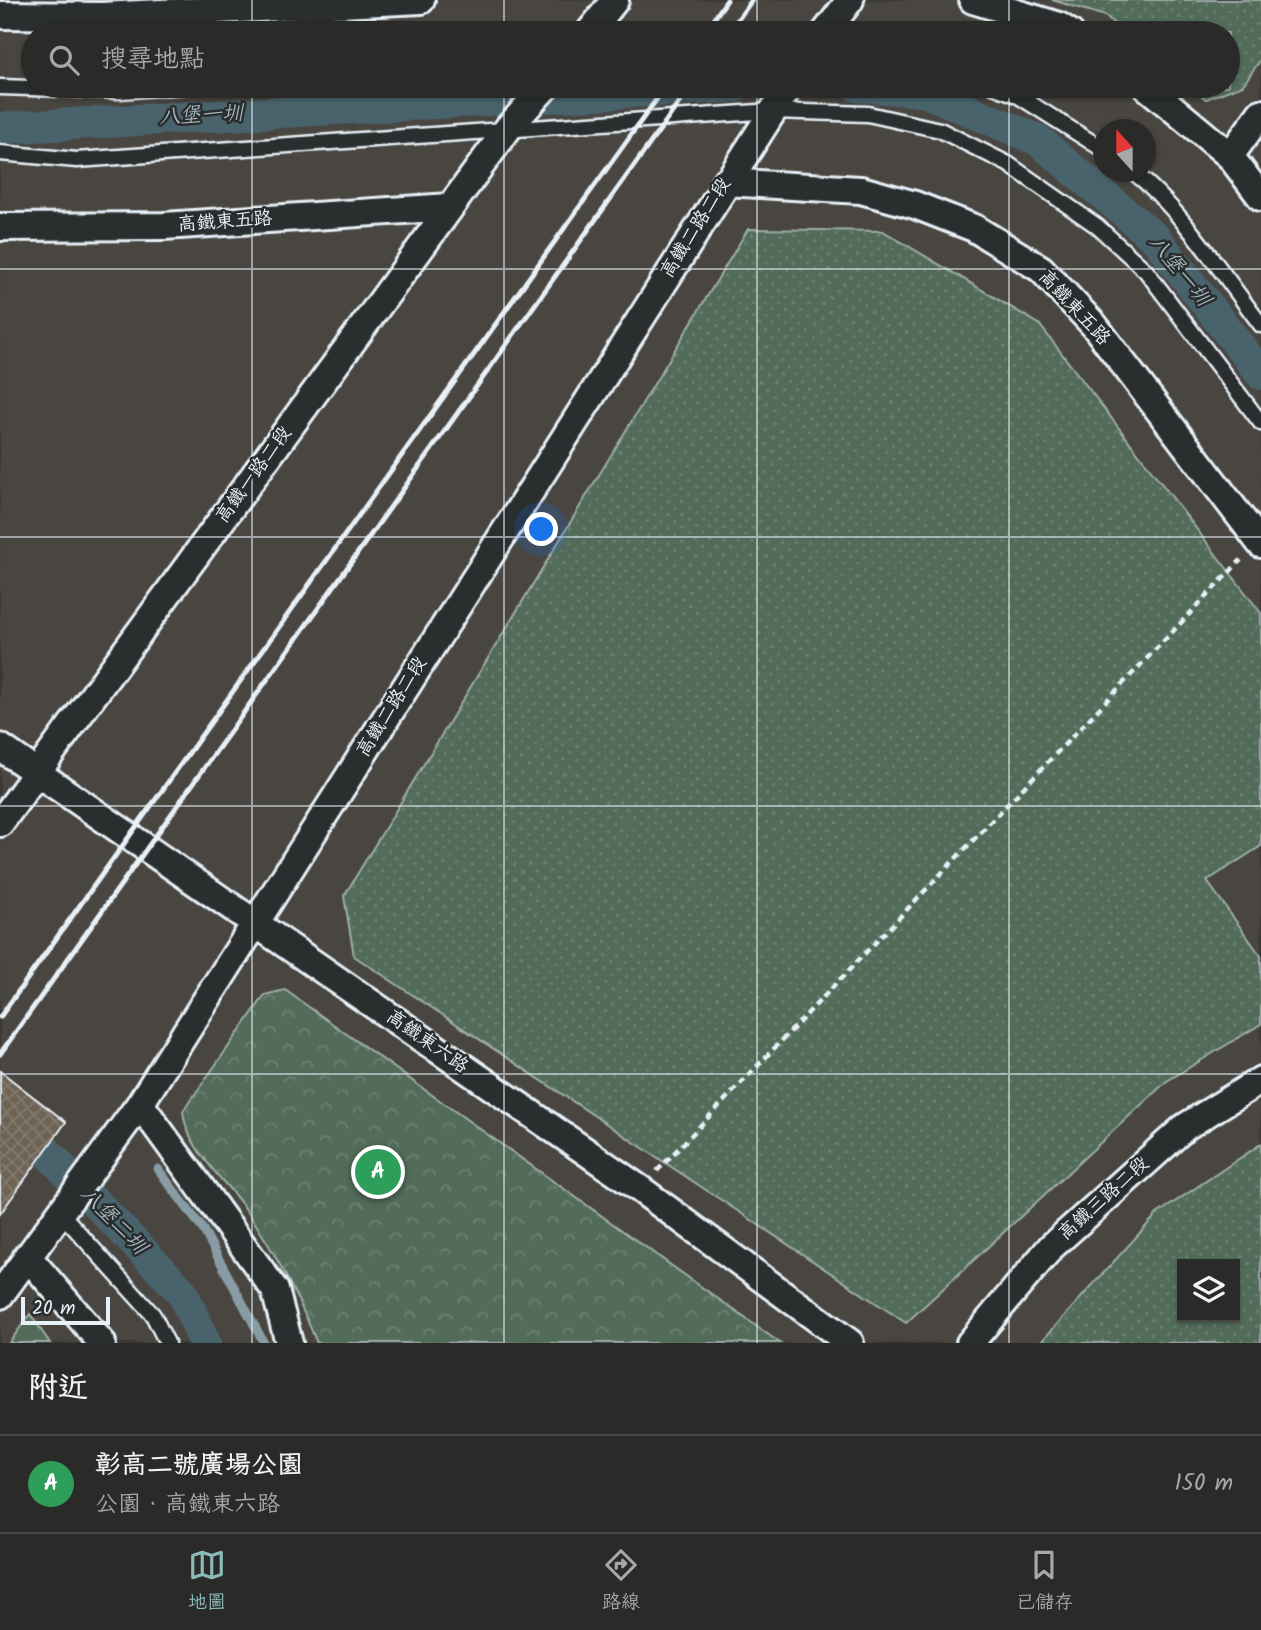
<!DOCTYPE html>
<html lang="zh-TW">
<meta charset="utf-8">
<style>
body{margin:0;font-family:Kalam,"LXGW WenKai TC",sans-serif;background:#363634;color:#f1f3f6}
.controls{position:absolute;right:21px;bottom:21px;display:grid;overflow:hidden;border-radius:0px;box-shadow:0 2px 5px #0004}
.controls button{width:63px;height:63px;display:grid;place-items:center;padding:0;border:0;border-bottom:2px solid #464645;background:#2a2a28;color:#f1f3f6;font:35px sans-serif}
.compass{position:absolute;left:1093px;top:119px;width:63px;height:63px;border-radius:50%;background:#2a2a28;box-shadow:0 2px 5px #0004;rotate:339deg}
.scale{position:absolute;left:21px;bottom:18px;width:89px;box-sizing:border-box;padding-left:7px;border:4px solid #e8f1f8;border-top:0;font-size:19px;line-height:24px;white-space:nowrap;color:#e8f1f8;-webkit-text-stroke:5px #2a2d2e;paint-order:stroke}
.you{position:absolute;left:542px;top:530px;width:24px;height:24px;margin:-18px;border:5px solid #fff;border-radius:50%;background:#1a73e8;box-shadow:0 0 0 10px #1a73e833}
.badge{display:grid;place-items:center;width:46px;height:46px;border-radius:50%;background:#8bbbb9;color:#fff;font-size:23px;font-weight:700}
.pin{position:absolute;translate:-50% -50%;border:4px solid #fff;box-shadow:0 2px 7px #0006}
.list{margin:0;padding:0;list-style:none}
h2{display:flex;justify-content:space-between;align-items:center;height:91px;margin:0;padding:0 28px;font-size:30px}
h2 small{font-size:23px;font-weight:400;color:#a5a7a8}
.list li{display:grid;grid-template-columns:46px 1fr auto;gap:21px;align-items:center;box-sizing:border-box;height:98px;padding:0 28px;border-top:2px solid #464645}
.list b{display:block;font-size:26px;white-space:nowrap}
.list p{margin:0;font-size:23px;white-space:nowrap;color:#a5a7a8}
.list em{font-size:23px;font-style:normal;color:#a5a7a8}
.icon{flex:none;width:38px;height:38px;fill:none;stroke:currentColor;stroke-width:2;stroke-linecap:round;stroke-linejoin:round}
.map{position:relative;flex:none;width:1261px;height:1343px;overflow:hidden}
.search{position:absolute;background:#2a2a28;box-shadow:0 2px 5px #0004;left:21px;right:21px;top:21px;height:77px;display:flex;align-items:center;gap:18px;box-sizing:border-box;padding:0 24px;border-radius:38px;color:#a5a7a8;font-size:26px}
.sheet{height:189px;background:#2a2a28}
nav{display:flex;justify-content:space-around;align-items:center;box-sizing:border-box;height:98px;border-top:2px solid #464645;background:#2a2a28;font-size:19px;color:#a5a7a8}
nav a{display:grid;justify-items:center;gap:4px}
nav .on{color:#8bbbb9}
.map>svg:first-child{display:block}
.built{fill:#48453f;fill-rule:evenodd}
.grass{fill:url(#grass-dots);stroke:#9eaea9;stroke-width:2;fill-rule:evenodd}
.park{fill:url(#park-crowns);stroke:#9eaea9;stroke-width:2}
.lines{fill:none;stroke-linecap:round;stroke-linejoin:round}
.stream{stroke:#899ca5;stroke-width:9}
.canal{stroke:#49636d;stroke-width:32}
.building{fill:url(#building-cross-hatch);stroke:#e8f1f8;stroke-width:2}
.service-casing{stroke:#e8f1f8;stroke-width:19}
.minor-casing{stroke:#e8f1f8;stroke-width:32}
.path{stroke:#e8f1f8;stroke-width:4.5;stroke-dasharray:7 5;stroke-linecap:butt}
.service{stroke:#2a2d2e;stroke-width:14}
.minor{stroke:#2a2d2e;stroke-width:26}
.rail{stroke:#e8f1f8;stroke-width:5}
.grid{fill:none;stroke:#e8f1f8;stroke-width:2;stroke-opacity:0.55}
.labels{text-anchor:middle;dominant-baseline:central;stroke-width:5;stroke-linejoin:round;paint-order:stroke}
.street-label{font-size:19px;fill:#e8f1f8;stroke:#2a2d2e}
.water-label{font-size:21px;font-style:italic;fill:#a8b8c0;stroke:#2a2d2e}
</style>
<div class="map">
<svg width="1261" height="1343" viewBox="0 0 1261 1343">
<defs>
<pattern id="grass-dots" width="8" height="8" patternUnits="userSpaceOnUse" patternTransform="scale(1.75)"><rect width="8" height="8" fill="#536c5a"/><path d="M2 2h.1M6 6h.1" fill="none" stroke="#6c8172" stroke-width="1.8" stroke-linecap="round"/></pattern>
<pattern id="park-crowns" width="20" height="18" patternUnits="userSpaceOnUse" patternTransform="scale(1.75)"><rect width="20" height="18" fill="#536c5a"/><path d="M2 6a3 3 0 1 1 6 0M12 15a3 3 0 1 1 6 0" fill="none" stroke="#6c8172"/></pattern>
<pattern id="building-cross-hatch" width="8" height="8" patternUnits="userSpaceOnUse" patternTransform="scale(1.75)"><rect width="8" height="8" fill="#6e6355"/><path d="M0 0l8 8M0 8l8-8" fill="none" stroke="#837a6e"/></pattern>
</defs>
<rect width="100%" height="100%" fill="#383836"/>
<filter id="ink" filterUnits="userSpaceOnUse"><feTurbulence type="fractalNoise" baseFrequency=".0143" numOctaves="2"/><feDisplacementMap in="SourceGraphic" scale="14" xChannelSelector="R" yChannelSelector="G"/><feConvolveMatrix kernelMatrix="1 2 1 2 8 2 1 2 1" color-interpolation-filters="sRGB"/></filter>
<g filter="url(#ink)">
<!-- built -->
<path class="built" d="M0 0H1261V1343H0ZM33 33H1228V86H33ZM1104 130H1146V172H1104ZM1182 1264H1235V1317H1182Z"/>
<!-- grass -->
<path class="grass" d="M1052 0H1261V59L1243 85 1206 99 1188 86H1228V33H1125L1105 16Z
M748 229 883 231 1039 324 1261 613V846L1207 881 1261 956V1024L1167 1081 906 1323 354 956 344 896Z
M1261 1144V1343H1040L1157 1214ZM1235 1264V1317H1182V1264Z"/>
<!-- park -->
<path class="park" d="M285 990 780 1343H317C299 1299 276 1254 249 1214 228 1182 186 1150 183 1111L265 995Z
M30 1314 50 1343H9Z"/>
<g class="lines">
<!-- stream -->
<path class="stream" d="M158 1169 204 1231 264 1343"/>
<!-- canal -->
<path class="canal" d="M857 86 924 91 1038 140 1156 239 1261 374
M0 128 736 86
M0 1114 37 1142 182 1292 205 1343"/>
</g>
<!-- building -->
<path class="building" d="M0 1071 66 1122 0 1214Z"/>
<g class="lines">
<defs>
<path id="service" d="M993 86 1017 95 1104 150
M0 87 119 91 188 86
M0 153 77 160 772 111 868 114 940 130 1008 164 1097 226 1146 271 1261 423
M1133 172C1177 204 1226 279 1261 325
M60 1212 153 1315 167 1343"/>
<path id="minor" d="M973 0 1059 26 1070 33
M0 15 101 16 421 0
M589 33 615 0
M825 33 850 0
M1146 86 1230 156 1261 197
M1230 156 1261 113
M725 182 861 190 915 205 974 228 1041 269 1094 325 1261 544
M0 227 164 226 450 207
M0 747 640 1189 850 1343
M0 823 509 127 546 86
M140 1104 275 1290 289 1343
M27 1256 102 1343
M0 1295 140 1104 789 86
M970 1343 1051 1247 1185 1127 1261 1080"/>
</defs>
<!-- service casing -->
<use href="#service" class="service-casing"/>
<!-- minor casing -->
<use href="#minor" class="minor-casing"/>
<!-- path -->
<path class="path" d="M657 1171 1241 560"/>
<!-- service -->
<use href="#service" class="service"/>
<!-- minor -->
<use href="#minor" class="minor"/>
<!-- rail -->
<path class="rail" d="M704 33 727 0
M728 33 752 0
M0 1017 666 86
M0 1054 691 86"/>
</g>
</g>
<!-- grid -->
<path class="grid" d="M252 0V33M504 0V33M757 0V33M1009 0V33M252 86V1343M504 86V1343M757 86V1343M1009 86V1343M0 269H1261M0 537H1261M0 806H1261M0 1074H1261"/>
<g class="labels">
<!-- street labels -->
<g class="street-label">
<text transform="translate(225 222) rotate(-4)">高鐵東五路</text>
<text transform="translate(696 228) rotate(-58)">高鐵二路二段</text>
<text transform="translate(1074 308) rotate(47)">高鐵東五路</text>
<text transform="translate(254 475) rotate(-54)">高鐵一路二段</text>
<text transform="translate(392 707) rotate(-58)">高鐵二路二段</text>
<text transform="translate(427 1042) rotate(35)">高鐵東六路</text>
<text transform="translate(1104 1199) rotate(-42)">高鐵三路二段</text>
</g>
<!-- water labels -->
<g class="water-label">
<text transform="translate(201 116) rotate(-3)">八堡一圳</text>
<text transform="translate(1179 271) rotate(51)">八堡一圳</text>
<text transform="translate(113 1221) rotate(46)">八堡二圳</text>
</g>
</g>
</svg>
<div class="controls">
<button><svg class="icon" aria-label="layers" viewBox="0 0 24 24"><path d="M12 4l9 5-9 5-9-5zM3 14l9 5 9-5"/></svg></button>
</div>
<svg class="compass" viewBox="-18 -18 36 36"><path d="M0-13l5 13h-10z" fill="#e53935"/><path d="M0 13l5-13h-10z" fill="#a5a7a8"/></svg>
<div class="scale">20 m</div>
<div class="you"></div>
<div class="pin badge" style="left:378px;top:1172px;background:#2e9e5b">A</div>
<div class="search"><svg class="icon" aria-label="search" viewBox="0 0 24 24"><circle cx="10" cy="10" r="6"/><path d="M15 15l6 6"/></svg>搜尋地點</div>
</div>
<section class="sheet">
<h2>附近<small></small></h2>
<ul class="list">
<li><span class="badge" style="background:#2e9e5b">A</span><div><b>彰高二號廣場公園</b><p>公園 · 高鐵東六路</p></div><em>150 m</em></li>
</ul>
</section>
<nav>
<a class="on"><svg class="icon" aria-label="map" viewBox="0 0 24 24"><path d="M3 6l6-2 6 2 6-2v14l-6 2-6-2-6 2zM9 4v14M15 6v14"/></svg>地圖</a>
<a><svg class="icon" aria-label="directions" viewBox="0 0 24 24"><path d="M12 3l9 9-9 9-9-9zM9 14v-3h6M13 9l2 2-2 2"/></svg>路線</a>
<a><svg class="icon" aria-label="saved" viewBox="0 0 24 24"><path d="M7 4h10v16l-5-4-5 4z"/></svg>已儲存</a>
</nav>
